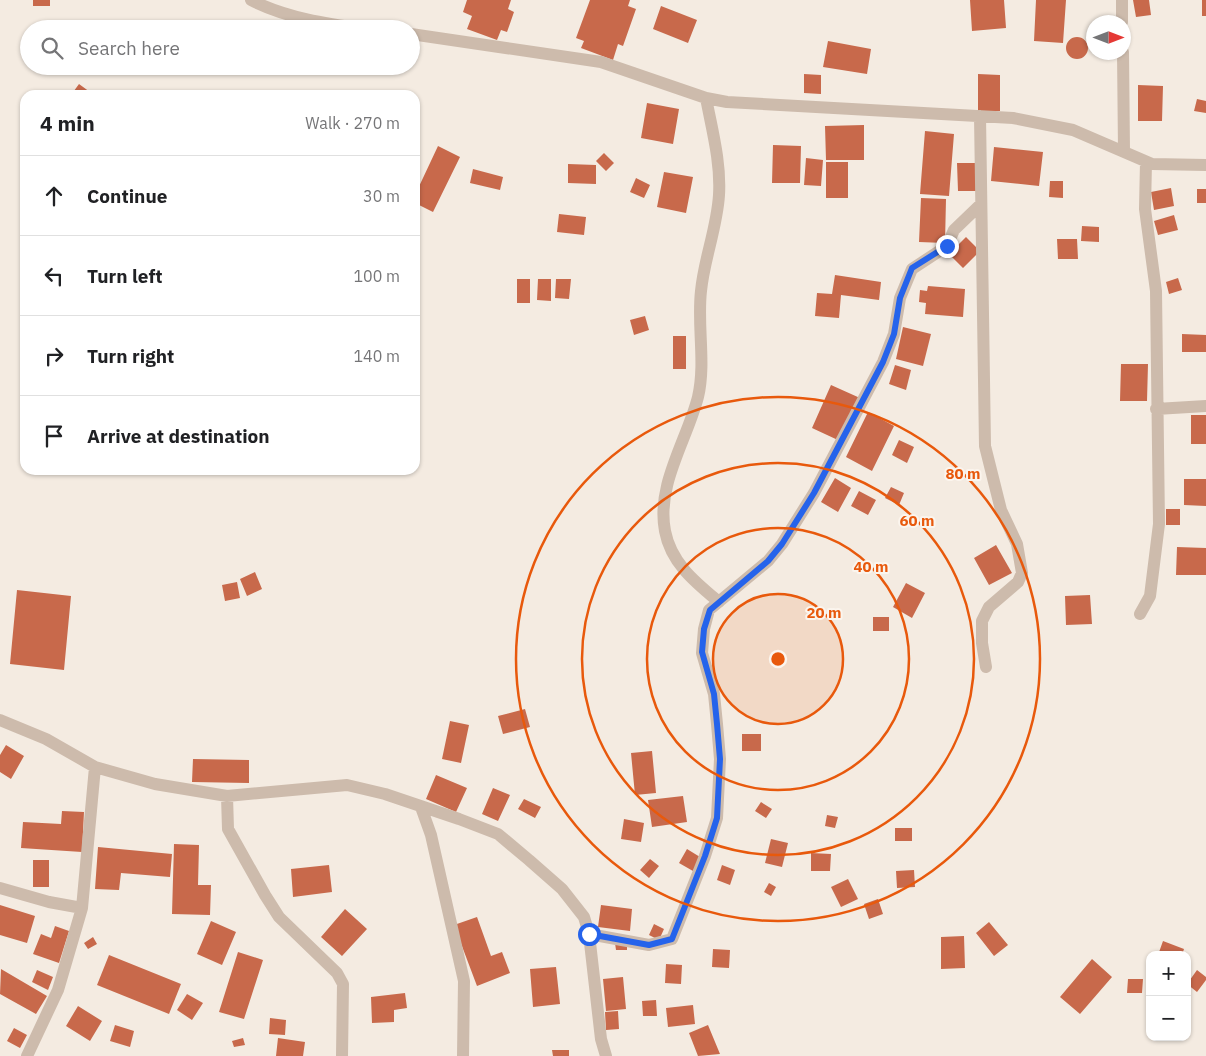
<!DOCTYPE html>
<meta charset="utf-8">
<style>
body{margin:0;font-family:"IBM Plex Sans",sans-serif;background:#f6f6f6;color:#202124}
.controls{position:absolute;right:15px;bottom:15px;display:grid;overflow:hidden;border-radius:10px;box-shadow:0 1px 4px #0004}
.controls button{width:45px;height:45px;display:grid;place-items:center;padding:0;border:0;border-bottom:1px solid #e0e0e0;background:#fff;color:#202124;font:25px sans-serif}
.compass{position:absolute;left:1086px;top:15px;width:45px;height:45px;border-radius:50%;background:#fff;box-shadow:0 1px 4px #0004;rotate:90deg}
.stop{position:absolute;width:15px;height:15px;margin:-11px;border:4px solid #2563eb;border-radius:50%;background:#fff}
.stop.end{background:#2563eb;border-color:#fff;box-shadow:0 1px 5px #0008}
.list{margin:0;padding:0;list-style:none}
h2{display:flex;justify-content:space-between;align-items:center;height:65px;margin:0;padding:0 20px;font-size:21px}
h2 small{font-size:16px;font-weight:400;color:#757577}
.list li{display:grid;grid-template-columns:32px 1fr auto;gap:15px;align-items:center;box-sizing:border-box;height:80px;padding:0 20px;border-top:1px solid #e0e0e0}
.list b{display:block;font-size:19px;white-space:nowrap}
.list em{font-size:16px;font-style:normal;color:#757577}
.icon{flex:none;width:28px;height:28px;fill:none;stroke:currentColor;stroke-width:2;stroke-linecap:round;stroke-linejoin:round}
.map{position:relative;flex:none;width:1206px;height:1056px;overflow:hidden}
.search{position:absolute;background:#fff;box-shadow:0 1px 4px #0004;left:20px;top:20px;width:400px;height:55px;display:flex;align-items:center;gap:12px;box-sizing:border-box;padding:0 18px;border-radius:28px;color:#757577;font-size:19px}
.panel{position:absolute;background:#fff;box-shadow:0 1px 4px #0004;left:20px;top:90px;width:400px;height:385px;border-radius:15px}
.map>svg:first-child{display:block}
.building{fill:#c8694b}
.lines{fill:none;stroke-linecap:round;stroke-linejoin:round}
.minor{stroke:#cdbbac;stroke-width:12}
.route{stroke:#2563eb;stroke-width:6}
.ring{fill:none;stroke:#e8590c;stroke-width:2.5}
.centre{fill:#e8590c;stroke:#fbf5ee;stroke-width:2.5}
.ring-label{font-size:15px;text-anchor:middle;font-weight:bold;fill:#e8590c;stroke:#fbf5ee;stroke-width:4;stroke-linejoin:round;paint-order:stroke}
</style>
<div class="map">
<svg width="1206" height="1056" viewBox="0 0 1206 1056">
<rect width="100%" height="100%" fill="#f4ebe1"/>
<!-- building -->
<path class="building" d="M33 0H50V6H33Z
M467 0H511L508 9 514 12 507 32 501 30 497 40 467 29 472 16 463 12Z
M590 0H630L628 6 636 9 623 46 618 44 613 60 581 48 584 41 576 38Z
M970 0H1004L1006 28 972 31Z
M1036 0H1066L1063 43 1034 41Z
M1133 0H1149L1151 15 1136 17Z
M1202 0H1206V16H1202Z
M661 6 697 20 688 43 653 29Z
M1066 48a11 11 0 1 1 22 0a11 11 0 1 1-22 0Z
M828 41 871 49 867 74 823 67Z
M804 74 821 75V94L804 93Z
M978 74 1000 75V111H978Z
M79 84 94 95H71Z
M1138 85 1163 86 1162 121H1138Z
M1197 99 1206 101V113L1194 111Z
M647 103 679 109 673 144 641 138Z
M864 125V160H826L825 126Z
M925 131 954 134 949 196 920 194Z
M773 145 801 146 800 183H772Z
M438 146 460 157 433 212 415 203V195Z
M994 147 1043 152 1039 186 991 181Z
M604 153 614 163 606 171 596 161Z
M806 158 823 160 821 186 804 185Z
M826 162H848V198H826Z
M957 163H978V191H958Z
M568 164 596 165V184L568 183Z
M473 169 503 177 500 190 470 183Z
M664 172 693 177 686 213 657 207Z
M636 178 650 185 644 198 630 192Z
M1050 181H1063V198L1049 197Z
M1171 188 1174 206 1154 210 1151 192Z
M1197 189H1206V203H1197Z
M921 198 946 199 945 243 919 242Z
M559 214 586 217 584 235 557 232Z
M1174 215 1178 230 1158 235 1154 221Z
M1082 226 1099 227V242L1081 241Z
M966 237 980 251 963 268 949 254Z
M1057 239H1077L1078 259H1058Z
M835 275 881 282 879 300 841 295 839 318 815 316 817 293 832 294Z
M1178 278 1182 290 1169 294 1166 282Z
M517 279H530V303H517Z
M538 279H551V301L537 300Z
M556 279H571L569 299 555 298Z
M928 286 965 289 963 317 925 314 926 303 919 302 920 290 927 291Z
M645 316 649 330 634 335 630 320Z
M903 327 931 334 923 366 896 359Z
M1182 334 1206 335V352H1182Z
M673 336H686V369H673Z
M1121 364H1148L1147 401H1120Z
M895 365 911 370 906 390 889 384Z
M831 385 860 398 840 441 812 428Z
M868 412 894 426 872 471 846 457Z
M1191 415H1206V444H1191Z
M899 440 914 447 907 463 892 455Z
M835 478 851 488 838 512 821 502Z
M1184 479H1206V506L1184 505Z
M891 487 904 493 899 505 885 498Z
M859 491 876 500 868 515 851 506Z
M1166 509H1180V525H1166Z
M996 545 1012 573 989 585 974 558Z
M1177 547 1206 548V575H1176Z
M255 572 262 589 247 596 240 579Z
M237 582 240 598 225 601 222 585Z
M906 583 925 593 912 618 893 607Z
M17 590 71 596 64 670 10 664Z
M1090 595 1092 624 1066 625 1065 596Z
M873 617H889V631H873Z
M525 709 530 727 503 734 498 716Z
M450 721 469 725 461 763 442 759Z
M742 734H761V751H742Z
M6 745 24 756 11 779 0 772V755Z
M652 751 656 793 635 795 631 753Z
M193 759 249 760V783L192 782Z
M436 775 467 788 456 812 426 799Z
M493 788 510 795 498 821 482 814Z
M683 796 687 822 652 827 648 800Z
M524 799 541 807 535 818 518 809Z
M761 802 772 809 766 818 755 811Z
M62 811 84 812 82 852 21 848 23 822 61 824Z
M827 815 838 817 835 828 825 826Z
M624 819 644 823 641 842 621 839Z
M895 828H912V841H895Z
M771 839 788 843 782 867 765 863Z
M174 844 199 845 198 885H211L210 915 172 914Z
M98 847 172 854 170 877 121 873 119 890 95 889Z
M687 849 700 857 693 871 679 863Z
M811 853 831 854 830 871H811Z
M650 859 659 866 649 878 640 870Z
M33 860H49V887H33Z
M329 865 332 892 293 897 291 869Z
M722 865 735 870 730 885 717 880Z
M914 870 915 887 897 888 896 871Z
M848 879 858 899 841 907 831 887Z
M769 883 776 887 771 896 764 892Z
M878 899 883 914 869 919 864 904Z
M0 905 35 916 27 943 0 935Z
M601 905 632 909 630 931 598 927Z
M345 909 367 929 342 956 321 937Z
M477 917 491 956 502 952 510 973 477 986 454 925Z
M211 921 236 932 222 965 197 954Z
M989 922 1008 945 994 956 976 933Z
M654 924 664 929 659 940 649 935Z
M55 926 69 931 59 963 33 954 41 934 51 938Z
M964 936 965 968 941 969V937Z
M93 937 97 944 88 949 84 943Z
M1163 941 1184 949 1182 955H1158Z
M615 943H627V950H616Z
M713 949 730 950 729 968 712 967Z
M238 952 263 960 244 1019 219 1012Z
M109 955 181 984 169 1014 97 985Z
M1092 959 1112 977 1080 1014 1060 997Z
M666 964 682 965 681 984 665 983Z
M556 967 560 1004 533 1007 530 969Z
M1 969 47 996 36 1014 0 994Z
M37 970 53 977 48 990 32 982Z
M1197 970 1206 977V980L1197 992 1187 984Z
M623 977 626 1009 606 1011 603 979Z
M1128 979H1143L1142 993H1127Z
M405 993 407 1008 394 1010V1022L372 1023 371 997Z
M187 994 203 1003 192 1020 177 1010Z
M656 1000 657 1016H643L642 1001Z
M693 1005 695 1024 668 1027 666 1008Z
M78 1006 102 1021 90 1041 66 1026Z
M618 1011 619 1029 606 1030 605 1012Z
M270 1018 286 1020 285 1035 269 1034Z
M115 1025 134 1031 130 1047 110 1041Z
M708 1025 720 1054 698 1056 689 1033Z
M14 1028 27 1035 20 1048 7 1041Z
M243 1038 245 1045 234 1047 232 1041Z
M278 1038 305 1042 303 1056H276Z
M552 1050H569V1056H553Z"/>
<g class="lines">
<!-- minor -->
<path class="minor" d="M251 0C286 18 327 24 365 29
M1122 0V22
M411 34 601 62 706 98 727 102 1013 118 1073 130 1152 164 1206 165
M1123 52 1124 151
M706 98C712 130 721 162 719 195 717 228 704 259 701 291 697 326 706 363 698 397 687 440 656 485 665 531 671 563 695 582 719 602
M980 116 985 446 1001 510 1017 544 1022 573 1018 582 989 607 982 621V643L986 667
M1156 409 1206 406
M1140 614 1150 596 1159 524 1156 291 1145 209 1146 162
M0 720 46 739 95 767 155 784 227 796 347 785 385 794 459 819 498 834 529 860 562 889 584 917 589 934 601 1039 606 1056
M227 796 228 829 265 895 279 917 337 973 343 984 342 1056
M421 807 431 835 464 981 463 1056
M0 888 49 902 82 908
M589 934 649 945 672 939 705 856 717 818 720 759 717 724 714 694 702 653 704 629 709 610 768 561 782 544 814 493 883 362 894 334 900 298 912 269 947 246 954 230 980 205
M27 1056 58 990 82 908 95 767"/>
</g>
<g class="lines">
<!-- route -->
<path class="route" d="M589 934 649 945 672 939 705 856 717 818 720 759 717 724 714 694 702 652 704 629 710 610 768 561 782 544 814 493 883 362 894 334 900 298 912 268 947 246"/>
</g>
<!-- distance rings -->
<circle cx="778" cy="659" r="65" fill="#e8590c" fill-opacity=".12"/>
<g class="ring">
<circle cx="778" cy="659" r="65"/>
<circle cx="778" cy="659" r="131"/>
<circle cx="778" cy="659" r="196"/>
<circle cx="778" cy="659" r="262"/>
</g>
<circle cx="778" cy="659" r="8" class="centre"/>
<g class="ring-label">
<text x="963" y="479">80 m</text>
<text x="917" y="526">60 m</text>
<text x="871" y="572">40 m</text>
<text x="824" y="618">20 m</text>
</g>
</svg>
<div class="controls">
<button>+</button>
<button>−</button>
</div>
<svg class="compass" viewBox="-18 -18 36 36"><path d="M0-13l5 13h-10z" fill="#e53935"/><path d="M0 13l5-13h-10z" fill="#757577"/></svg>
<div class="stop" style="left:589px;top:934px"></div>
<div class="stop end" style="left:947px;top:246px"></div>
<div class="search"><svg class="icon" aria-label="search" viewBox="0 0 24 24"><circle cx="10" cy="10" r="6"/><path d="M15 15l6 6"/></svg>Search here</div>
<section class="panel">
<h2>4 min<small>Walk · 270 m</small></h2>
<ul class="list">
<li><svg class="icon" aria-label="ahead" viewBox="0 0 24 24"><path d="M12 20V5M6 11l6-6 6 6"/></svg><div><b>Continue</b></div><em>30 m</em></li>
<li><svg class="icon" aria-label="left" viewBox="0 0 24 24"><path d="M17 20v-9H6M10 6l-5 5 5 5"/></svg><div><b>Turn left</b></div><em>100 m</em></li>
<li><svg class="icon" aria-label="right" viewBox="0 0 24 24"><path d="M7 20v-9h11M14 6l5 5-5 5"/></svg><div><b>Turn right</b></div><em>140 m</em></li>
<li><svg class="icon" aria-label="arrive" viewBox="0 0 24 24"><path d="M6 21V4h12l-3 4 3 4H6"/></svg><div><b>Arrive at destination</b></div></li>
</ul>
</section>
</div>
